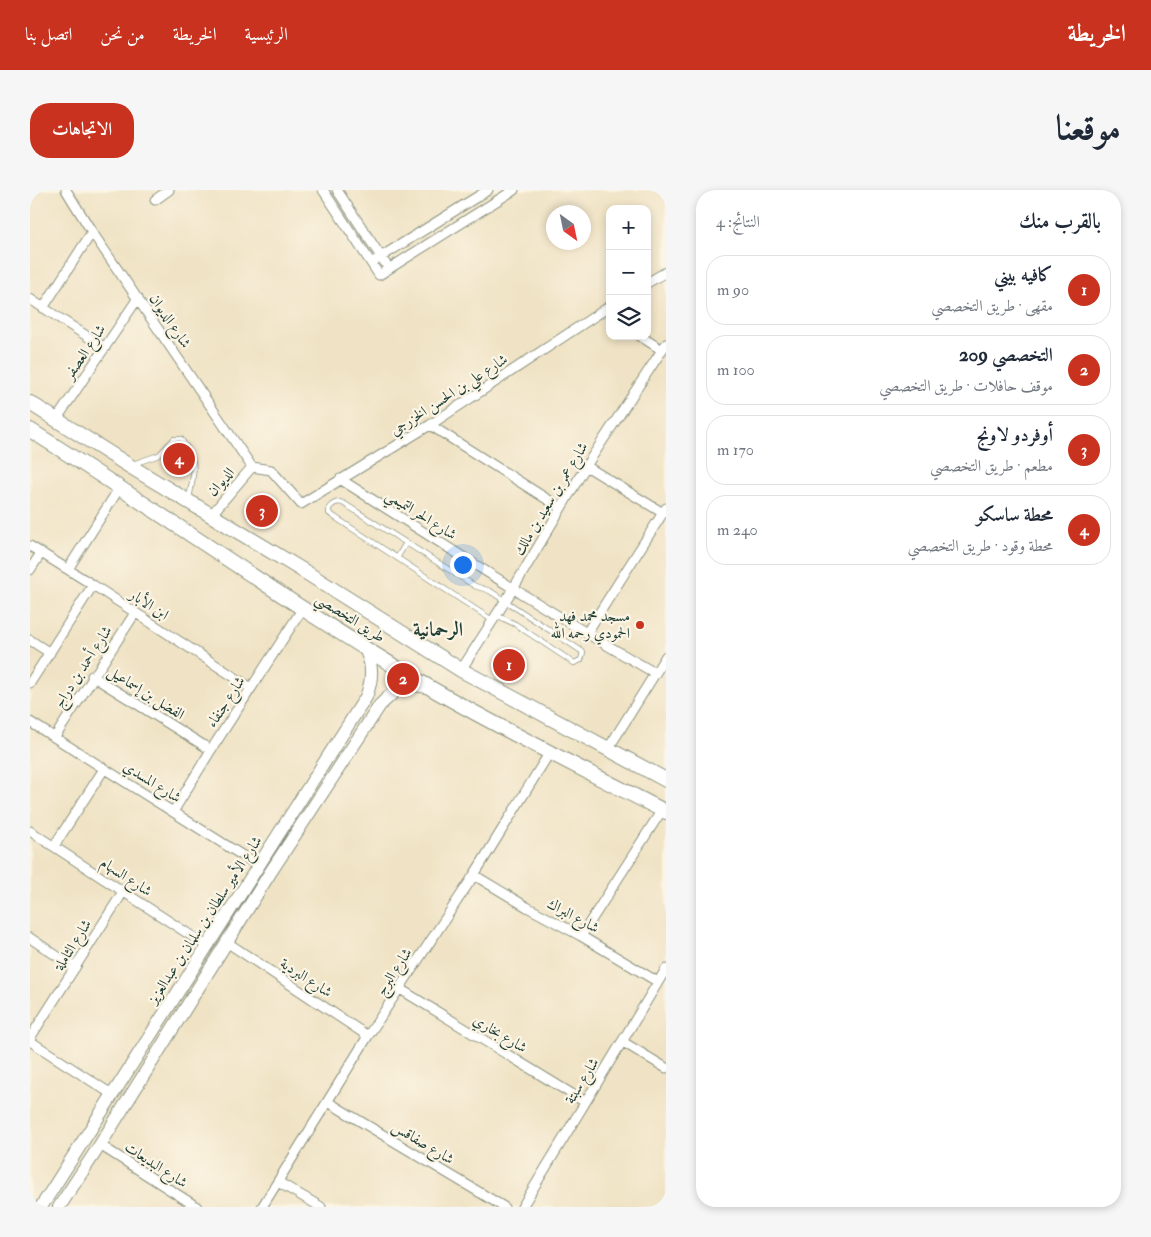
<!DOCTYPE html>
<html lang="ar">
<meta charset="utf-8">
<style>
body{margin:0;font-family:"IM FELL Double Pica",Amiri,serif;background:#f6f6f7;color:#1f2937;direction:rtl}
.controls{position:absolute;right:15px;top:15px;display:grid;overflow:hidden;border-radius:10px;box-shadow:0 2px 8px #0003}
.controls button{width:45px;height:45px;display:grid;place-items:center;padding:0;border:0;border-bottom:1px solid #e0e1e3;background:#fff;color:#1f2937;font:25px sans-serif}
.compass{position:absolute;left:516px;top:15px;width:45px;height:45px;border-radius:50%;background:#fff;box-shadow:0 2px 8px #0003;rotate:147deg}
.you{position:absolute;left:432px;top:374px;width:18px;height:18px;margin:-12px;border:4px solid #fff;border-radius:50%;background:#1a73e8;box-shadow:0 0 0 8px #1a73e833}
.badge{display:grid;place-items:center;width:32px;height:32px;border-radius:50%;background:#c8321e;color:#fff;font-size:16px;font-weight:700}
.pin{position:absolute;translate:-50% -50%;border:2px solid #fff;box-shadow:0 1px 5px #0006}
.list{margin:0;padding:0;list-style:none}
h2{display:flex;justify-content:space-between;align-items:center;height:65px;margin:0;padding:0 20px;font-size:21px}
h2 small{font-size:16px;font-weight:400;color:#747a83}
.list li{display:grid;grid-template-columns:32px 1fr auto;gap:15px;align-items:center;box-sizing:border-box;height:70px;margin:0 10px 10px;padding:0 10px;border:1px solid #e0e1e3;border-radius:20px}
.list b{display:block;font-size:19px;white-space:nowrap}
.list p{margin:0;font-size:16px;white-space:nowrap;color:#747a83}
.list em{font-size:16px;font-style:normal;color:#747a83}
.icon{flex:none;width:28px;height:28px;fill:none;stroke:currentColor;stroke-width:2;stroke-linecap:round;stroke-linejoin:round}
.map{position:relative;flex:none;width:636px;height:1017px;overflow:hidden;direction:ltr;border-radius:20px}
header{display:flex;align-items:center;gap:30px;box-sizing:border-box;height:70px;padding:0 25px;background:#c8321e;color:#fff}
header strong{font-size:24px}
nav{display:flex;gap:28px;margin-inline-start:auto;font-size:18px}
.intro{display:flex;align-items:center;justify-content:space-between;box-sizing:border-box;height:120px;padding:0 30px}
h1{margin:0;font-size:35px}
.button{padding:12px 22px;border-radius:20px;background:#c8321e;color:#fff;font-size:18px;font-weight:700}
main{display:flex;gap:30px;padding:0 30px}
aside{flex:1;background:#fff;border-radius:20px;box-shadow:0 2px 8px #0003}
.map>svg:first-child{display:block}
.lines{fill:none;stroke-linecap:round;stroke-linejoin:round}
.lane-casing{stroke:#88907c;stroke-width:6}
.street-casing{stroke:#88907c;stroke-width:11}
.secondary-casing{stroke:#88907c;stroke-width:14}
.primary-casing{stroke:#88907c;stroke-width:16}
.lane{stroke:#fff;stroke-width:4.5}
.street{stroke:#fff;stroke-width:9}
.secondary{stroke:#fff;stroke-width:12}
.primary{stroke:#fff;stroke-width:14}
.poi-dot{fill:#c8321e;stroke:#fcf5e5;stroke-width:2}
.labels{text-anchor:middle;dominant-baseline:central;stroke-width:4.5;stroke-linejoin:round;paint-order:stroke}
.street-label{font-size:15px;fill:#1f3d34;stroke:#fcf5e5}
.poi-label{font-size:15px;fill:#1f3d34;stroke:#fcf5e5;text-anchor:end}
.district-label{font-size:20px;font-weight:bold;fill:#1f3d34;stroke:#fcf5e5}
</style>
<header>
<strong>الخريطة</strong>
<nav><a>الرئيسية</a><a>الخريطة</a><a>من نحن</a><a>اتصل بنا</a></nav>
</header>
<div class="intro"><h1>موقعنا</h1><a class="button">الاتجاهات</a></div>
<main>
<aside>
<h2>بالقرب منك<small>النتائج: 4</small></h2>
<ul class="list">
<li><span class="badge">1</span><div><b>كافيه بيني</b><p>مقهى · طريق التخصصي</p></div><em>90 m</em></li>
<li><span class="badge">2</span><div><b>التخصصي 209</b><p>موقف حافلات · طريق التخصصي</p></div><em>100 m</em></li>
<li><span class="badge">3</span><div><b>أوفردو لاونج</b><p>مطعم · طريق التخصصي</p></div><em>170 m</em></li>
<li><span class="badge">4</span><div><b>محطة ساسكو</b><p>محطة وقود · طريق التخصصي</p></div><em>240 m</em></li>
</ul>
</aside>
<div class="map">
<svg width="636" height="1017" viewBox="0 0 636 1017">
<rect width="100%" height="100%" fill="#fcf5e5"/>
<filter id="ink" filterUnits="userSpaceOnUse"><feTurbulence type="fractalNoise" baseFrequency=".02" numOctaves="2"/><feDisplacementMap in="SourceGraphic" scale="10" xChannelSelector="R" yChannelSelector="G"/><feConvolveMatrix kernelMatrix="1 2 1 2 8 2 1 2 1" color-interpolation-filters="sRGB"/></filter>
<filter id="wash" filterUnits="userSpaceOnUse"><feTurbulence type="fractalNoise" baseFrequency=".0096" numOctaves="4" result="noise"/><feDisplacementMap in="SourceGraphic" scale="20" xChannelSelector="R" yChannelSelector="G"/><feGaussianBlur stdDeviation="1.12" result="paint"/><feColorMatrix in="noise" values="0 0 0 0 0 0 0 0 0 0 0 0 0 0 0 0 0 1.4 0 .05"/><feComposite in="paint" operator="in"/></filter>
<g filter="url(#wash)">
<rect width="100%" height="100%" fill="#f0e3c5"/>
</g>
<g filter="url(#ink)">
<g class="lines">
<defs>
<path id="lane" d="M103 274 129 265 144 249H151C169 275 164 279 159 309
M367 368 376 353
M462 430 303 326 299 323V318C303 313 307 311 313 313L445 396 460 401 553 462 551 470 544 473 485 434 466 425"/>
<path id="street" d="M36 0 62 42 222 277
M293 0 349 85 484 0
M307 0 359 79
M0 2 2 0
M125 10 139 0
M341 73 458 0
M617 93 636 82
M0 109 75 158
M13 118 62 42
M610 146 632 160
M26 230 108 108
M400 235 531 318
M556 276 633 323
M222 277 241 280 271 314 400 235 580 116
M310 289C414 355 518 422 625 483
M181 325 222 277
M0 356 63 395 221 498
M38 379 90 297
M0 380 11 363
M556 444 636 318
M0 450 20 463
M431 480 483 399 556 276 636 154
M62 486 181 560
M0 493 63 395
M0 532 229 676
M25 547 105 423
M578 559 636 466
M143 622 181 560 273 418
M0 641 177 756
M24 656 74 579
M444 685 497 717 551 746 628 792
M551 746 632 620
M0 748 45 778
M198 753 338 846
M370 799 555 912
M0 848 93 702
M0 851 83 905
M593 852 636 878
M298 912 474 1017
M70 955 167 1017
M248 992 291 1017
M232 1017 338 846 444 685 520 562
M492 1017 636 779"/>
<path id="secondary" d="M11 1017 336 507C343 489 344 471 332 455
M29 1017 70 955 240 683 350 515C368 498 372 492 397 497"/>
<path id="primary" d="M0 213 98 275 277 383 431 480 636 590
M0 240C134 324 263 417 399 497 476 542 557 581 636 622"/>
</defs>
<!-- lane casing -->
<use href="#lane" class="lane-casing"/>
<!-- street casing -->
<use href="#street" class="street-casing"/>
<!-- secondary casing -->
<use href="#secondary" class="secondary-casing"/>
<!-- primary casing -->
<use href="#primary" class="primary-casing"/>
<!-- lane -->
<use href="#lane" class="lane"/>
<!-- street -->
<use href="#street" class="street"/>
<!-- secondary -->
<use href="#secondary" class="secondary"/>
<!-- primary -->
<use href="#primary" class="primary"/>
</g>
</g>
<!-- markers -->
<circle class="poi-dot" cx="610" cy="435" r="5"/>
<g class="labels">
<!-- street labels -->
<g class="street-label">
<text transform="translate(140 131) rotate(56)">شارع الديوان</text>
<text transform="translate(55 162) rotate(-56)">شارع العصفر</text>
<text transform="translate(419 205) rotate(-33)">شارع علي بن الحسن الخزرجي</text>
<text transform="translate(191 292) rotate(-49)">الديوان</text>
<text transform="translate(521 309) rotate(-59)">شارع عمر بن سعيد بن مالك</text>
<text transform="translate(391 325) rotate(32)">شارع الحر التميمي</text>
<text transform="translate(119 415) rotate(33)">ابن الأبار</text>
<text transform="translate(320 428) rotate(32)">طريق التخصصي</text>
<text transform="translate(53 477) rotate(-57)">شارع أحمد بن دراج</text>
<text transform="translate(116 503) rotate(32)">الفضل بن إسماعيل</text>
<text transform="translate(196 512) rotate(-57)">شارع جنفاء</text>
<text transform="translate(122 592) rotate(32)">شارع المسدي</text>
<text transform="translate(96 687) rotate(33)">شارع السهام</text>
<text transform="translate(543 726) rotate(28)">شارع البراك</text>
<text transform="translate(175 730) rotate(-57)">شارع الأمير سلطان بن سلمان بن عبدالعزيز</text>
<text transform="translate(43 755) rotate(-58)">شارع الثاملة</text>
<text transform="translate(364 782) rotate(-57)">شارع البرج</text>
<text transform="translate(276 788) rotate(33)">شارع البردية</text>
<text transform="translate(470 844) rotate(31)">شارع بخاري</text>
<text transform="translate(552 891) rotate(-58)">شارع سبتة</text>
<text transform="translate(393 953) rotate(31)">شارع صفاقس</text>
<text transform="translate(126 975) rotate(33)">شارع البديعات</text>
</g>
<!-- poi labels -->
<g class="poi-label">
<text x="600" y="426">مسجد محمد فهد<tspan x="600" dy="17">الحمودي رحمه الله</tspan></text>
</g>
<!-- district labels -->
<g class="district-label">
<text x="408" y="439">الرحمانية</text>
</g>
</g>
</svg>
<div class="controls">
<button>+</button>
<button>−</button>
<button><svg class="icon" aria-label="layers" viewBox="0 0 24 24"><path d="M12 4l9 5-9 5-9-5zM3 14l9 5 9-5"/></svg></button>
</div>
<svg class="compass" viewBox="-18 -18 36 36"><path d="M0-13l5 13h-10z" fill="#e53935"/><path d="M0 13l5-13h-10z" fill="#747a83"/></svg>
<div class="you"></div>
<div class="pin badge" style="left:479px;top:475px">1</div>
<div class="pin badge" style="left:373px;top:489px">2</div>
<div class="pin badge" style="left:232px;top:321px">3</div>
<div class="pin badge" style="left:149px;top:269px">4</div>
</div>
</main>
